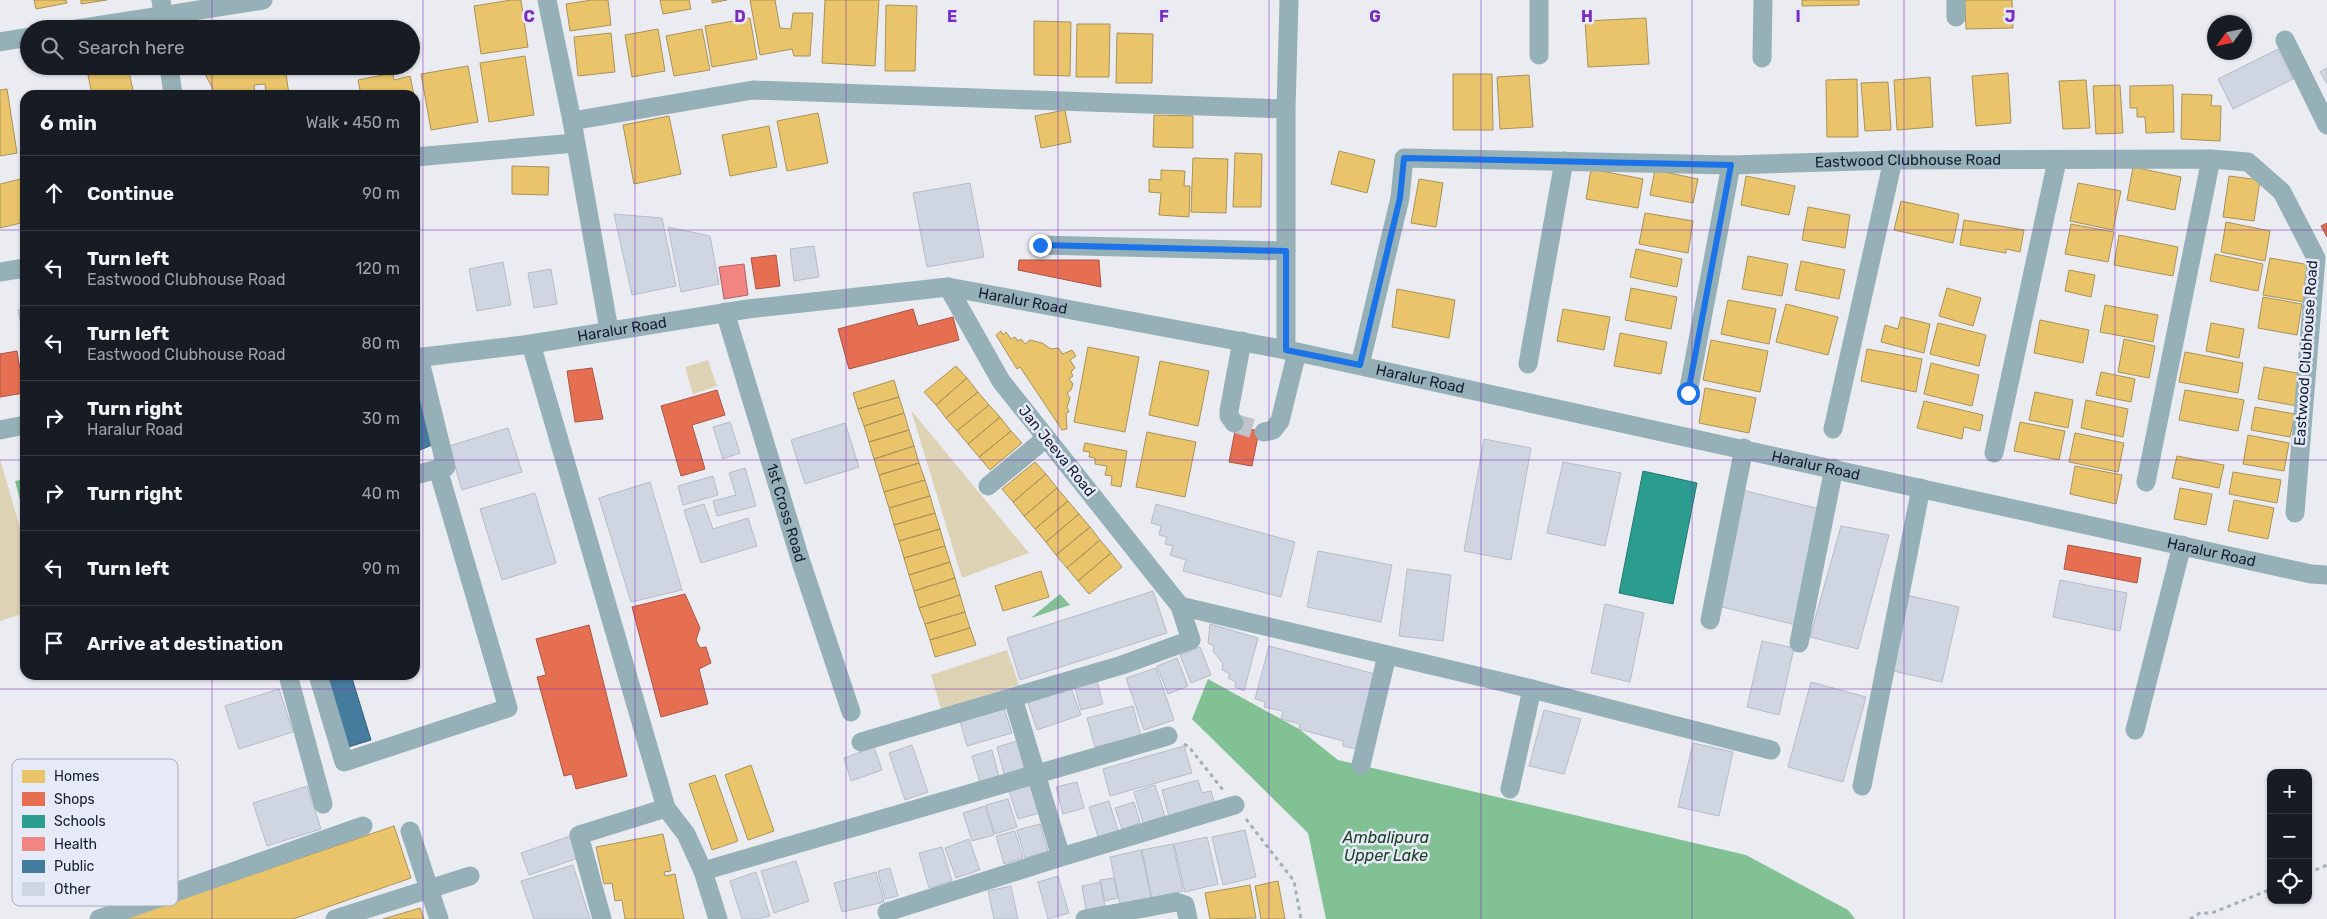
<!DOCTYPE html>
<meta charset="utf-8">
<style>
body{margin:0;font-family:Rubik,sans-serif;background:#242831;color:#f1f3f6}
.controls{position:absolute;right:15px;bottom:15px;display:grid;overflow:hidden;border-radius:10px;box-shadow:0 1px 4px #0004}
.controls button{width:45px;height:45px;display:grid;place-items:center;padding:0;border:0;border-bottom:1px solid #363941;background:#171b24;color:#f1f3f6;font:25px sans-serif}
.compass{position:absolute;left:2207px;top:15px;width:45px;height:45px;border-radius:50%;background:#171b24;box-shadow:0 1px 4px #0004;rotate:237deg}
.stop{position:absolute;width:15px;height:15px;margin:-11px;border:4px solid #1a73e8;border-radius:50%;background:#fff}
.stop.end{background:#1a73e8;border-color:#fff;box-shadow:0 1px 5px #0008}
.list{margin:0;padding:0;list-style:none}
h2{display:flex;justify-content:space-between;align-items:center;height:65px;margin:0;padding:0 20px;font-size:21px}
h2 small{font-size:16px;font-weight:400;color:#9ea1a6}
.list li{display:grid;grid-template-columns:32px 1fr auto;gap:15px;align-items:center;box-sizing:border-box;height:75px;padding:0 20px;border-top:1px solid #363941}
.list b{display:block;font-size:19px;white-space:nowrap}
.list p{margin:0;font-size:16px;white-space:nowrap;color:#9ea1a6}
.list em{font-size:16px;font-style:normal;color:#9ea1a6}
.icon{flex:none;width:28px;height:28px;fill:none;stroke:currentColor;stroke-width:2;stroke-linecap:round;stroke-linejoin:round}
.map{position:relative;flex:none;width:2327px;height:919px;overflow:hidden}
.search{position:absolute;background:#171b24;box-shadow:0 1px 4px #0004;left:20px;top:20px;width:400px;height:55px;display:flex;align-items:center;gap:12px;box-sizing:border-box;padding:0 18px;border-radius:28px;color:#9ea1a6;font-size:19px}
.panel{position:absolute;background:#171b24;box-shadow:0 1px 4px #0004;left:20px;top:90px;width:400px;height:590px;border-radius:15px}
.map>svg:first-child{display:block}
.green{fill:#ded2b4}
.water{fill:#81c193}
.homes{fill:#e9c46a;stroke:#aa9259}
.shops{fill:#e76f51;stroke:#a85648}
.schools{fill:#2a9d8f;stroke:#247773}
.health{fill:#f28482;stroke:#b0656a}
.public{fill:#457b9d;stroke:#375f7d}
.building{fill:#d0d5e2;stroke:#b7bcc9}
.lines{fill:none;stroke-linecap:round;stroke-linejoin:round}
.minor-tunnel{stroke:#c0c3cc;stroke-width:19;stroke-dasharray:19 9;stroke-linecap:butt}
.path{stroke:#a1b1b6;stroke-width:3;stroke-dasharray:4 4;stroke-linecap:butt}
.minor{stroke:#95b0b6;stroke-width:19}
.route{stroke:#1a73e8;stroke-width:6}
.grid{fill:none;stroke:#7b2cbf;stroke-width:1;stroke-opacity:0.55}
.labels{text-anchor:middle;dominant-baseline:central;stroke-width:5;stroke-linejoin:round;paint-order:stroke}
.street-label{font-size:15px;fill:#161d32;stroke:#e6eaf6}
.water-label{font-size:16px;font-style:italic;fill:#1c4225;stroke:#e6eaf6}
.key{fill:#e6eaf6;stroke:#a8acbb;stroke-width:1}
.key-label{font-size:14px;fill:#161d32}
.grid-label{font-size:16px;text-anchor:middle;font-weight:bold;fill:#7b2cbf;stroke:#e6eaf6;stroke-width:5;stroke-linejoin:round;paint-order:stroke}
</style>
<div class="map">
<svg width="2327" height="919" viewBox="0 0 2327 919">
<rect width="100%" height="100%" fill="#eaecf2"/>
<!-- green -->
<path class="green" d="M708 360 717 386 693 394 685 367Z
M911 410 1029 553 962 578Z
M0 459 25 545V613L0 621Z
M1007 650 1019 685 941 709 931 675Z"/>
<!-- water -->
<path class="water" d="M25 479V519L15 481Z
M1060 594 1070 605 1031 618Z
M1208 679 1299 729 1338 760 1746 855 1848 910 1855 919H1326L1308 833 1192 719Z"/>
<!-- homes -->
<path class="homes" d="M34 0H66L67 3 36 9Z
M81 0H107L81 4Z
M511 0H521L528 47 481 54 474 6Z
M592 0H608L611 25 570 31 566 4Z
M660 0H689L691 9 663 14Z
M712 0H727L712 3Z
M750 0H775L780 28 791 29 793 13H813L810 56H794L792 49 760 55Z
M825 0H879L875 66 822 63Z
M1802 0H1859V5L1802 6Z
M1965 0H2012L2013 28 1966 29Z
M886 5 917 6 915 71H885Z
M750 18 757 59 712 67 705 26Z
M1646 18 1649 64 1588 67 1585 21Z
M1034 21 1071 22 1070 76 1034 75Z
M1077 24H1110L1109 77H1076Z
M658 29 665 71 632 77 625 35Z
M702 29 710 70 674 76 666 36Z
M611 33 615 72 578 76 574 37Z
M1117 33 1153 34 1152 83H1116Z
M525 56 534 115 489 122 480 63Z
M231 66H285L289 95H266L265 84 254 85 255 93 216 95 203 70Z
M468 66 478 122 431 130 421 74Z
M128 67 134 95H92L88 75Z
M393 73 394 80 410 76 414 95H361L358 80Z
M2008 73 2011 123 1976 126 1972 76Z
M1453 74H1492L1493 130H1453Z
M1529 75 1533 127 1500 129 1497 77Z
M1930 77 1933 127 1897 130 1894 80Z
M1857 79 1858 137H1827L1826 80Z
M2086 80 2090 128 2063 129 2059 81Z
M1888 82 1891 130 1865 131 1861 83Z
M2120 85 2123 133 2096 134 2093 86Z
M2173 85 2174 132 2146 133 2145 117H2137V108H2130V86Z
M7 89 17 153 0 156V90Z
M2182 94 2212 95 2211 106H2221L2220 141 2181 139Z
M1065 110 1071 142 1041 148 1035 116Z
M818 113 828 163 787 171 777 121Z
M1154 115 1193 116V148L1153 147Z
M669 116 681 174 634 184 623 125Z
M769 126 777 167 730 176 722 135Z
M1339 151 1375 160 1367 193 1331 184Z
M1235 153 1262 154 1261 207H1233Z
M1193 158 1228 159 1226 213 1191 212Z
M512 166 549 167 548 195 512 194Z
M2133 167 2181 177 2175 210 2127 200Z
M1591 169 1643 179 1638 208 1586 199Z
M1161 170 1185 171 1184 186H1190L1189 217 1159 215 1161 193 1149 192V179L1161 180Z
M1655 170 1698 179 1693 203 1650 195Z
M1746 176 1795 186 1789 215 1741 205Z
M2229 176 2260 180 2254 221 2223 217Z
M25 178V218L20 219 21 223 0 228V184Z
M1419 179 1443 183 1436 227 1411 223Z
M2078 183 2121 191 2113 230 2070 221Z
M1901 201 1959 214 1953 243 1894 230Z
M1808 207 1850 215 1845 248 1802 240Z
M1645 213 1693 221 1688 253 1639 244Z
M1964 220 2024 230 2020 252 2006 249V253L1960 245Z
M2226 222 2270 231 2265 261 2221 252Z
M2071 224 2114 232 2108 262 2065 254Z
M2119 235 2178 247 2173 276 2114 265Z
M1636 249 1682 259 1677 287 1630 277Z
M2215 254 2263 264 2258 291 2210 281Z
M1748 256 1788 264 1782 296 1742 289Z
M2270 258 2310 265 2304 302 2263 295Z
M1801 261 1845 270 1839 299 1795 290Z
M2069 270 2095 275 2091 297 2065 291Z
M1631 288 1677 297 1671 329 1625 320Z
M1947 288 1981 298 1973 326 1939 316Z
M1397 289 1455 300 1449 338 1392 327Z
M2263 297 2302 304 2297 335 2258 328Z
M1728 300 1776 309 1769 344 1721 334Z
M1786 304 1838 317 1828 355 1776 342Z
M2105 305 2158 315 2153 342 2100 332Z
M1563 309 1610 317 1604 350 1557 341Z
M1901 317 1930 324 1924 353 1881 342 1885 325 1898 329Z
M2040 320 2089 330 2083 363 2034 353Z
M1938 323 1986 335 1979 366 1930 354Z
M2211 323 2244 329 2239 358 2206 351Z
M1001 331 1003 335 1006 332 1011 339 1015 337 1018 341 1021 339 1025 344 1030 340 1042 343 1051 349 1058 348 1063 354 1072 350 1076 356 1070 360 1075 368 1071 372 1073 376 1069 379 1073 384 1071 390 1067 393 1070 398 1067 407 1069 412 1066 413 1067 429 1062 430 1020 367 1017 369 996 335Z
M1620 333 1667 342 1661 374 1614 366Z
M2124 339 2155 346 2149 378 2118 372Z
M1711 340 1768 351 1760 392 1703 380Z
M1088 347 1139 357 1125 432 1074 422Z
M1867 349 1922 359 1916 392 1861 381Z
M2185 352 2243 363 2238 393 2179 382Z
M1160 361 1209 371 1198 426 1149 415Z
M1931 363 1979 375 1972 406 1924 394Z
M956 366 967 378 936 405 924 392Z
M2264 367 2302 374 2297 406 2258 399Z
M2101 372 2135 379 2131 402 2096 395Z
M967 378 978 392 946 418 936 405Z
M894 380 899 397 858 409 853 393Z
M1705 388 1756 398 1749 433 1699 423Z
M2185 390 2244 400 2238 431 2179 420Z
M978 392 989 405 957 431 946 418Z
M2035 392 2073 400 2068 428 2029 420Z
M899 397 904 413 864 426 858 409Z
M2086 400 2128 409 2123 437 2081 428Z
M1924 401 1983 415 1980 431 1964 427 1962 439 1917 428Z
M989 405 1000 417 968 444 957 431Z
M2255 407 2295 414 2290 437 2251 430Z
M904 413 909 430 869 442 864 426Z
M1000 417 1011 431 979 457 968 444Z
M2020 422 2065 431 2059 460 2014 451Z
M909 430 914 446 874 459 869 442Z
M1011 431 1022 443 990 470 979 457Z
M1147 432 1196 442 1185 497 1136 487Z
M2075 433 2124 443 2118 472 2069 462Z
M2248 435 2289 443 2284 471 2243 464Z
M1085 443 1127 451 1121 487 1111 485 1112 476 1105 475 1107 466 1095 464V458L1089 457 1090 452 1083 451Z
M914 446 919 463 879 475 874 459Z
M2177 456 2224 465 2219 488 2172 478Z
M1035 462 1046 474 1013 502 1002 489Z
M919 463 925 480 884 492 879 475Z
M2075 466 2122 475 2116 504 2070 494Z
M2233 472 2281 480 2277 503 2229 494Z
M1046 474 1057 488 1024 516 1013 502Z
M925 480 930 496 889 508 884 492Z
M1057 488 1068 501 1035 529 1024 516Z
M2180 488 2212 494 2206 525 2174 519Z
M930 496 935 513 894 525 889 508Z
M2234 500 2274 508 2268 539 2228 531Z
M1068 501 1079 514 1046 542 1035 529Z
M935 513 940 529 899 541 894 525Z
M1079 514 1090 527 1056 555 1046 542Z
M1090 527 1100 540 1067 568 1056 555Z
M940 529 945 546 904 558 899 541Z
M1100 540 1111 553 1078 581 1067 568Z
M945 546 950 562 909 575 904 558Z
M1111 553 1122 567 1089 594 1078 581Z
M950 562 955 578 914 591 909 575Z
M1041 571 1049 597 1003 611 995 586Z
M955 578 960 595 919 608 914 591Z
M960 595 965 612 925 624 919 608Z
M965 612 970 628 930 640 925 624Z
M970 628 976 645 935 657 930 640Z
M751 765 774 831 748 840 725 775Z
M715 775 738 841 712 850 689 784Z
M394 826 411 878 293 919H129L128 917Z
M663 834 671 871 664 872 665 876 675 874 684 919H625L622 900 615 901 612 883 604 884 596 847Z
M1278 881 1285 919H1261L1255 886Z
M1250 885 1256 918 1210 919 1205 893Z
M420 908 424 919H383Z"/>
<!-- shops -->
<path class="shops" d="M2327 223V237L2321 226Z
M776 255 780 286 756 289 751 258Z
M1019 260H1099L1101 287 1018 270Z
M913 309 918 326 953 317 959 340 849 369 838 329Z
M17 351 24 393 0 397V354Z
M592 368 603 419 575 422 567 371Z
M717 390 725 415 692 425 705 469 681 476 661 406Z
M1236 426 1259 431 1252 466 1229 462Z
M2068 545 2141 558 2137 583 2064 569Z
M685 594 700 628 696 640 700 648 706 647 711 663 699 669 708 704 661 717 632 607Z
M589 625 627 776 576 789 572 774 564 776 537 677 546 675 536 639Z"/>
<!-- schools -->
<path class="schools" d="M1643 471 1697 483 1673 604 1619 593Z"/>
<!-- health -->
<path class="health" d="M744 264 748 295 724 299 719 267Z"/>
<!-- public -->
<path class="public" d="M415 389 437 443 415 452Z
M324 675H351L371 740 345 748Z"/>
<!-- building -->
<path class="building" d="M2278 49 2293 79 2233 109 2218 79Z
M2327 68V84L2320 72Z
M970 183 984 257 927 267 913 193Z
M614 214 662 218 676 286 632 295Z
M668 227 710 236 719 284 681 292Z
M814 246 819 277 794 281 790 249Z
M503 262 511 305 477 311 469 269Z
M551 269 557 304 534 308 528 273Z
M25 308V346L18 310Z
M730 422 740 453 723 459 713 427Z
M845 423 859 467 805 484 791 440Z
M508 428 522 472 462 490 449 446Z
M1484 439 1531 448 1511 560 1464 551Z
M1563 462 1621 473 1605 546 1547 533Z
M745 468 756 506 717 516 713 501 736 495 729 473Z
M713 476 718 495 683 505 678 486Z
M650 482 682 590 631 602 599 498Z
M1742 490 1824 510 1796 625 1714 605Z
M535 493 556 563 502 580 480 509Z
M704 504 713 529 748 518 757 546 701 563 684 510Z
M1156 504 1295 542 1281 597 1183 571 1186 560 1170 555 1173 546 1165 544 1167 537 1159 535 1161 526 1151 523Z
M1841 526 1889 535 1858 649 1810 637Z
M1318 551 1392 565 1381 622 1307 607Z
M1407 569 1451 575 1443 641 1399 636Z
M2060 580 2127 593 2120 631 2053 617Z
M1153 591 1167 633 1020 680 1007 638Z
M1906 595 1959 607 1942 682 1889 670Z
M1605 604 1644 613 1630 682 1591 673Z
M1210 624 1258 638 1244 691 1235 687 1236 682 1228 678 1230 674 1222 670 1223 664 1213 651 1214 646 1208 643Z
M1762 641 1794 648 1779 715 1747 707Z
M1269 646 1375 674 1356 749 1343 746V741L1299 729 1300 724 1281 719 1283 711 1264 707 1265 702 1255 699Z
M1200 647 1211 675 1191 683 1180 655Z
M1177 658 1188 686 1168 694 1157 666Z
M1156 668 1174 720 1144 730 1126 678Z
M1096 677 1103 704 1081 710 1074 684Z
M1811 682 1866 697 1843 782 1788 767Z
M1071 688 1081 715 1037 730 1028 703Z
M279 689 293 732 239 749 225 706Z
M1133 706 1141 736 1095 747 1087 718Z
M1004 708 1012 733 967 746 960 721Z
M1544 710 1581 719 1564 774 1529 766Z
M1017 741 1024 768 1004 774 997 747Z
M1693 743 1733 752 1719 816 1678 807Z
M912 745 928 792 905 800 889 753Z
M1184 746 1192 773 1110 796 1103 769Z
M874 747 882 770 851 781 844 758Z
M992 750 999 777 980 783 972 756Z
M1198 780 1202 793 1211 791 1215 805 1169 817 1162 790Z
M1077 782 1084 808 1063 814 1056 787Z
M1031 784 1040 813 1018 819 1009 791Z
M1155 785 1165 816 1143 823 1134 792Z
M307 786 321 829 267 846 253 803Z
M1008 799 1017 827 995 834 986 805Z
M1109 801 1119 834 1099 840 1089 807Z
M1134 802 1140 823 1122 829 1115 808Z
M985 806 994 835 972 841 963 813Z
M1040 824 1048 851 1025 858 1017 830Z
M1245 830 1256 877 1223 885 1212 837Z
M1015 831 1023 858 1004 864 996 836Z
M573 835 581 857 529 875 521 853Z
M1207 837 1218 884 1185 892 1174 844Z
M969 839 980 870 956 878 945 848Z
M1173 844 1183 891 1152 898 1142 850Z
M942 847 952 881 929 888 919 853Z
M1141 850 1151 898 1120 904 1110 857Z
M796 861 809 901 774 913 761 871Z
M573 865 590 919H534L521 881Z
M890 868 898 896 885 899 878 871Z
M756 872 770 916 759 919H742L730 881Z
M876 872 884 902 842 912 834 883Z
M1058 876 1069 913 1048 919 1038 882Z
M1114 878 1118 898 1105 901 1100 880Z
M1100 882 1105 906 1086 910 1082 886Z
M1011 886 1018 919H994L988 891Z"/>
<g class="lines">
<!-- minor-tunnel -->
<path class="minor-tunnel" d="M1234 423 1264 432"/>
<!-- path -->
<path class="path" d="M1184 744 1189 747 1223 790
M1246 819 1294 881 1301 919
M2308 873 2327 865
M2190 919 2200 913H2212L2271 889"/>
<!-- minor -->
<g class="minor">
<path d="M161 0 165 29"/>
<path d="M547 0 572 121 609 330"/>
<path d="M1539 0V55"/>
<path d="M1956 0V17"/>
<path d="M77 29 263 0"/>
<path d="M2285 40 2327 125"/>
<path d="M0 42 29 37"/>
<path d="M1762 58 1763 0"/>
<path d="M169 66 173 95"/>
<path d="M572 121 753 90 1286 109"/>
<path d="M415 157 575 143"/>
<path d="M1040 245 1286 251"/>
<path d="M0 272 25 268"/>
<path id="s1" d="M725 312 801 562 851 712"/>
<path d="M531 344 666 808 686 834 703 871 718 919"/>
<path d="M1286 350V109L1289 0"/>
<path id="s2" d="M415 358 531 344 748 309 948 287 1297 352 2311 574 2327 575"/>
<path d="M1528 364 1564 161"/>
<path id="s3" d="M1360 365 1400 198 1404 158 1731 165 1893 160 2211 159 2248 162 2282 192 2316 258 2295 513"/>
<path d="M1688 393 1731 165"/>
<path d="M1234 423 1229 416V411L1242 341"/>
<path d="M1833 429 1893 160"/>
<path d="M0 430 25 425"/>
<path d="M1264 432 1273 430 1280 421 1297 352"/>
<path d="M1994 453 2057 161"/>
<path d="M415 475 446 467 419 357"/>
<path d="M2146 482 2211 159"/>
<path d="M988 486 1046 438"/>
<path d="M1180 606 1532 689 1771 750"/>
<path d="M1710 620 1744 448"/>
<path d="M1799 643 1834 468"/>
<path d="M288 675 323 804"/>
<path d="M318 675 344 762 508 708 438 469"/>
<path d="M1013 698 1061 857"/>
<path d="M2135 730 2182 545"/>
<path d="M861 742 1122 665 1191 640 1180 606 1001 381 948 287"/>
<path d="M1361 765 1387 655"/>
<path d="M1862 786 1921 488"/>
<path d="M1510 789 1532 689"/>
<path d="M410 831 439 919"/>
<path d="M703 871 1168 736"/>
<path d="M887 912 1061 857 1235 805"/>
<path d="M99 919 363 826"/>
<path d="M335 919 470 876"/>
<path d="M602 919 579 835 666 808"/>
<path d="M1085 919 1176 902 1185 905 1188 919"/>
</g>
</g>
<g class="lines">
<!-- route -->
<path class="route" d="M1040 245 1286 251V350L1360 365 1400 198 1404 158 1731 165 1688 393"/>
</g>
<!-- grid -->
<path class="grid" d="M212 0V29M423 0V919M635 0V919M846 0V919M1058 0V919M1269 0V919M1481 0V919M1692 0V919M1904 0V919M2115 0V919M212 66V95M0 230H25M415 230H2327M0 460H25M415 460H2327M212 675V919M0 689H2327"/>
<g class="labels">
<!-- street labels -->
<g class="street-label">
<text stroke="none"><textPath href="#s3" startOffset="716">Eastwood Clubhouse Road</textPath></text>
<text stroke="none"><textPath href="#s2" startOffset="614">Haralur Road</textPath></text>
<text stroke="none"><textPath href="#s2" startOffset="209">Haralur Road</textPath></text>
<text transform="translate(2306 353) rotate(-86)">Eastwood Clubhouse Road</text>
<text stroke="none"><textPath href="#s2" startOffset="1019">Haralur Road</textPath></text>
<text transform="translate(1057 451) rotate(51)">Jan Jeeva Road</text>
<text stroke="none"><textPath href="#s2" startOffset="1424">Haralur Road</textPath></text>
<text stroke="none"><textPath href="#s1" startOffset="210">1st Cross Road</textPath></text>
<text stroke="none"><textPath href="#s2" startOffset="1829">Haralur Road</textPath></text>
</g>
<!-- water labels -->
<g class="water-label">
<text x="1386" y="837">Ambalipura<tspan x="1386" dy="18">Upper Lake</tspan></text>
</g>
</g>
<!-- legend -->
<rect x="12" y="759" width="166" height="147" rx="8" class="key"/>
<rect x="22" y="770" width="23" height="13" fill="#e9c46a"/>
<rect x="22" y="792" width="23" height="14" fill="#e76f51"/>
<rect x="22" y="815" width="23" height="13" fill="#2a9d8f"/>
<rect x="22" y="837" width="23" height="14" fill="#f28482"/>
<rect x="22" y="860" width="23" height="13" fill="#457b9d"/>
<rect x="22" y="882" width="23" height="14" fill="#d0d5e2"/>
<g class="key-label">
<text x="54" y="781">Homes</text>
<text x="54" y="804">Shops</text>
<text x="54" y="826">Schools</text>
<text x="54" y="849">Health</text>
<text x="54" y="871">Public</text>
<text x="54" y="894">Other</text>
</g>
<g class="grid-label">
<text x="529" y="22">C</text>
<text x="740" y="22">D</text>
<text x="952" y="22">E</text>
<text x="1164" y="22">F</text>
<text x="1375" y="22">G</text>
<text x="1587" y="22">H</text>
<text x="1798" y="22">I</text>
<text x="2010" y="22">J</text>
</g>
</svg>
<div class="controls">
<button>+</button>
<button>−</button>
<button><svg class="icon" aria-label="locate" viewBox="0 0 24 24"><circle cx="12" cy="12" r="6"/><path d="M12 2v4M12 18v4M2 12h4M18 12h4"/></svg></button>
</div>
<svg class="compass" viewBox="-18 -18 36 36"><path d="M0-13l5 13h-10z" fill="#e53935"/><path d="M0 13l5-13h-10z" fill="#9ea1a6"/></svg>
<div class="stop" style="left:1688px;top:393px"></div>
<div class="stop end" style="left:1040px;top:245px"></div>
<div class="search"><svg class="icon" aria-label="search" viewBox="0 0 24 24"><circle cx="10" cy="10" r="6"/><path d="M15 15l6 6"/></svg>Search here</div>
<section class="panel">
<h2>6 min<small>Walk · 450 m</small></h2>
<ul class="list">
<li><svg class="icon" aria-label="ahead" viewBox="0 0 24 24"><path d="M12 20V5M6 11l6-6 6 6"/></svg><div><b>Continue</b></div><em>90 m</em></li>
<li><svg class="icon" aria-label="left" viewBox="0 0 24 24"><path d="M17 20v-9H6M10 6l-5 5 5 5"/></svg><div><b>Turn left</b><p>Eastwood Clubhouse Road</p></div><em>120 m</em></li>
<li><svg class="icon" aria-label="left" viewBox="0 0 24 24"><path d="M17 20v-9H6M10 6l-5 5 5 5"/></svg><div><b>Turn left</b><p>Eastwood Clubhouse Road</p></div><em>80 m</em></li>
<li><svg class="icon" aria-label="right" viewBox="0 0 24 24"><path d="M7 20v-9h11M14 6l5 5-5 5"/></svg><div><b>Turn right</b><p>Haralur Road</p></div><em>30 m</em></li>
<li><svg class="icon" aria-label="right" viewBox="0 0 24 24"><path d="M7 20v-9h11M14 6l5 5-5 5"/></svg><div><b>Turn right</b></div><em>40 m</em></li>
<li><svg class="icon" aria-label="left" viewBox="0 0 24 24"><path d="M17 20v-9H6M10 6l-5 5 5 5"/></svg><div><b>Turn left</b></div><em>90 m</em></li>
<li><svg class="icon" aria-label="arrive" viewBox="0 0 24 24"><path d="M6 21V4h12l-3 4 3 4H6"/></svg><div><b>Arrive at destination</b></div></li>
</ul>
</section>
</div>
